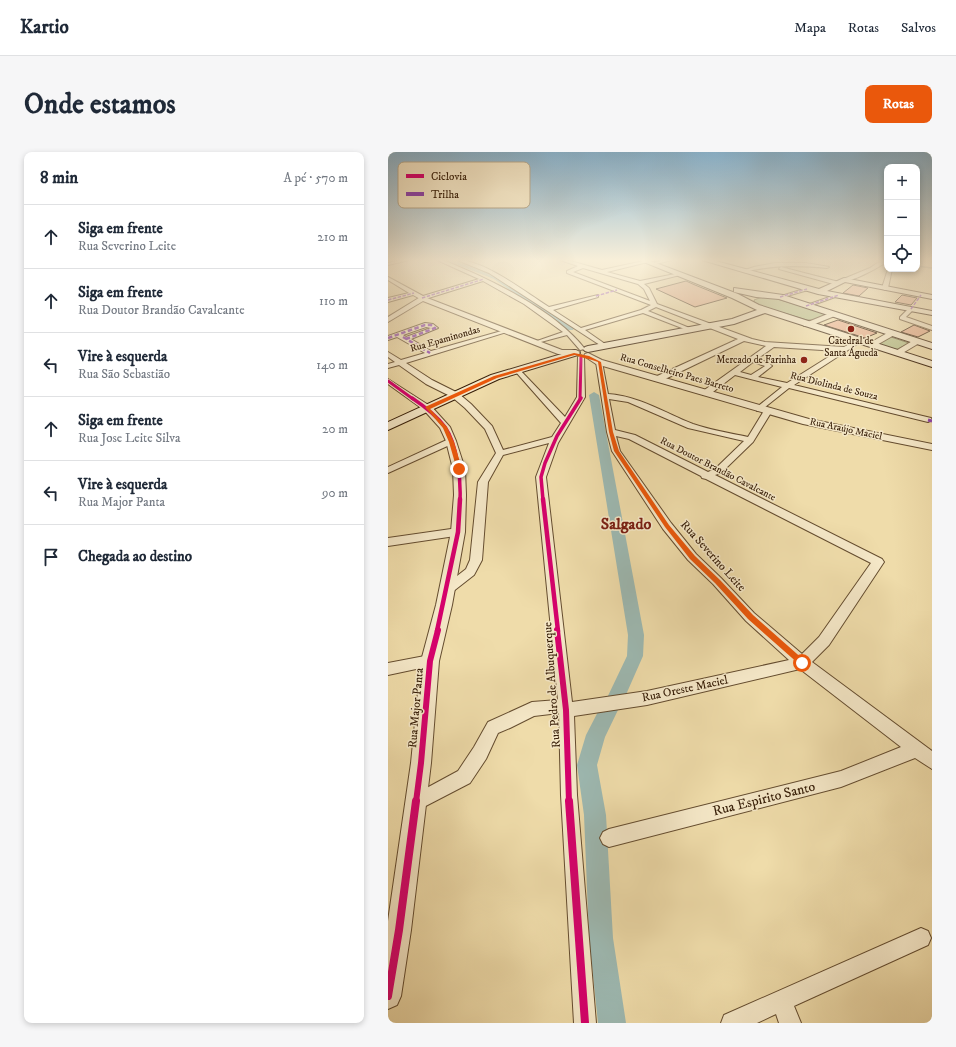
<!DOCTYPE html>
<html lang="pt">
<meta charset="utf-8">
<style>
body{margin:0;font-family:"IM FELL DW Pica",serif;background:#f6f6f7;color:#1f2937}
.controls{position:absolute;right:12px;top:12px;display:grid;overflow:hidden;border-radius:8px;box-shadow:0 2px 6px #0003}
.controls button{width:36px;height:36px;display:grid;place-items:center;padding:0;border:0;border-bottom:1px solid #e0e1e3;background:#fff;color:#1f2937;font:20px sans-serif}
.stop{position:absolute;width:12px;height:12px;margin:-9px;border:3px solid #ea580c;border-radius:50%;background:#fff}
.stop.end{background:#ea580c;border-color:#fff;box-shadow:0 1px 4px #0008}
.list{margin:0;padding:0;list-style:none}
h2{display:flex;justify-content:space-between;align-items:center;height:52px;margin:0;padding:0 16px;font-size:17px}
h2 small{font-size:13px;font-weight:400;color:#747a83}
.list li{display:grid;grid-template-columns:26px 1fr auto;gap:12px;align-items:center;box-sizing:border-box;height:64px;padding:0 16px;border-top:1px solid #e0e1e3}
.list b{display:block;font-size:15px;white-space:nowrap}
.list p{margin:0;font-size:13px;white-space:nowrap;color:#747a83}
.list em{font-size:13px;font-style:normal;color:#747a83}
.icon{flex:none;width:22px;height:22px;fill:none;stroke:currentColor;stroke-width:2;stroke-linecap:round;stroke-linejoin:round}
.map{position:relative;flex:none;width:544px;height:871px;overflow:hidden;border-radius:8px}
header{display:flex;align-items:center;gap:24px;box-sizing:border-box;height:56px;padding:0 20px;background:#fff;border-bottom:1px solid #e0e1e3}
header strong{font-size:19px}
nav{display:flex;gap:22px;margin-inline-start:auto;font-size:14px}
.intro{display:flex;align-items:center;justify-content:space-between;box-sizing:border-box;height:96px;padding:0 24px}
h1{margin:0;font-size:28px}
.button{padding:10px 18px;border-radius:8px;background:#ea580c;color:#fff;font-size:14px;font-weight:700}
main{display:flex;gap:24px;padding:0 24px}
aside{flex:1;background:#fff;border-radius:8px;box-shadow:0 2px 6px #0003}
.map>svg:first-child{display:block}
.green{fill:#b7c08a;stroke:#766e48}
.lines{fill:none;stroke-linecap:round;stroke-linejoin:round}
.stream{stroke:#737a6d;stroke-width:1.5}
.canal{fill:#9db9b2;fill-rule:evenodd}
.building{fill:#e9b08e;stroke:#351c06}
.pedestrian-casing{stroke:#644c2f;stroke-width:2}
.minor-casing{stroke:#644c2f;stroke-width:2}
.tertiary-casing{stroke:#644c2f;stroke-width:2}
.secondary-casing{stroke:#351c06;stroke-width:2}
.pedestrian{fill:#f5e8c8;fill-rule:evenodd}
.minor{fill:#f5e8c8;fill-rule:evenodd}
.tertiary{fill:#f5e8c8;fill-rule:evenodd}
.secondary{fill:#f5e8c8;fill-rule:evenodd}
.quiet-far2{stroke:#8e44ad;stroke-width:1.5;stroke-dasharray:3.5 1.5;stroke-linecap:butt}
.quiet-far1{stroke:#8e44ad;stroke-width:2.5;stroke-dasharray:4.5 2.5;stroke-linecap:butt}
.quiet{stroke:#8e44ad;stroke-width:3;stroke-dasharray:6 3;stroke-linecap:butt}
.cycleway-far4-casing{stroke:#f5e8c8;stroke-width:4.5}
.cycleway-far3-casing{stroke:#f5e8c8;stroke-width:5.5}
.cycleway-far2-casing{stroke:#f5e8c8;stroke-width:7}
.cycleway-far1-casing{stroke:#f5e8c8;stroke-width:8}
.cycleway-casing{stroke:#f5e8c8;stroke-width:10}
.cycleway-far4{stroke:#d6006c;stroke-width:3}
.cycleway-far3{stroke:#d6006c;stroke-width:3.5}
.cycleway-far2{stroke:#d6006c;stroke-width:4.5}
.cycleway-far1{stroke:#d6006c;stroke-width:6}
.cycleway{stroke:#d6006c;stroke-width:8}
.route{fill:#ea580c}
.poi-dot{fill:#8f2418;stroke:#f5e8c8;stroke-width:1.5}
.labels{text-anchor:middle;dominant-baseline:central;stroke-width:3;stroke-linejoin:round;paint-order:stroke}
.far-street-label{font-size:10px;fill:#351c06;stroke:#f5e8c8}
.far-poi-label{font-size:10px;fill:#351c06;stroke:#f5e8c8}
.street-label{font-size:12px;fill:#351c06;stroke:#f5e8c8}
.near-street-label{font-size:14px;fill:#351c06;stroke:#f5e8c8}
.district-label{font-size:16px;font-weight:bold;fill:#7a1f14;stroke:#f5e8c8}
.key{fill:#f5e8c8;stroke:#bbab8e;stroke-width:1}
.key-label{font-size:11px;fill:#351c06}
</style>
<header>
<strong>Kartio</strong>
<nav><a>Mapa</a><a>Rotas</a><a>Salvos</a></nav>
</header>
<div class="intro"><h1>Onde estamos</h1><a class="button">Rotas</a></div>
<main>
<aside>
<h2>8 min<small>A pé · 570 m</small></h2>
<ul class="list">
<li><svg class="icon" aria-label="ahead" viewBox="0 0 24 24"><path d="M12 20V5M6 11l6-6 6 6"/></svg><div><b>Siga em frente</b><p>Rua Severino Leite</p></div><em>210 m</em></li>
<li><svg class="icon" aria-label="ahead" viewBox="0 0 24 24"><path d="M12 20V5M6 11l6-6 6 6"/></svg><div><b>Siga em frente</b><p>Rua Doutor Brandão Cavalcante</p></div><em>110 m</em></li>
<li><svg class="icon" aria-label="left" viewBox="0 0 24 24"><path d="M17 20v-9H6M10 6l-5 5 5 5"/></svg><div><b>Vire à esquerda</b><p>Rua São Sebastião</p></div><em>140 m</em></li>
<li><svg class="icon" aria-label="ahead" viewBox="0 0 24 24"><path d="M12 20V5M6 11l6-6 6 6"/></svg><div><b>Siga em frente</b><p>Rua Jose Leite Silva</p></div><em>20 m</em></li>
<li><svg class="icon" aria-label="left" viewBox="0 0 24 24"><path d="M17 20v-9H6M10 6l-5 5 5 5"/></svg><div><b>Vire à esquerda</b><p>Rua Major Panta</p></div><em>90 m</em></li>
<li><svg class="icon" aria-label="arrive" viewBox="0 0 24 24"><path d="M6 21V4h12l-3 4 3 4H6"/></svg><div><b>Chegada ao destino</b></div></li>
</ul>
</aside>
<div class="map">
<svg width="544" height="871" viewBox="0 0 544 871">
<rect width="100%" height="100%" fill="#efdcaa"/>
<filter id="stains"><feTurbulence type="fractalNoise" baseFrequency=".005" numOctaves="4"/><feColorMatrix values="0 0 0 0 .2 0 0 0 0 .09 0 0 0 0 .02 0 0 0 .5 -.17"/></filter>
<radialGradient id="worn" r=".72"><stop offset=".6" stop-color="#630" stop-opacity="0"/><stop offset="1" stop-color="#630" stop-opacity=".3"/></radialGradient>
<!-- green -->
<path class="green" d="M374 145 386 146 435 161 436 163 425 168H419L367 152 366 148Z
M503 185 521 191 508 198 490 192Z"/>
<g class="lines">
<!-- stream -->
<path class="stream" d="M488 108 492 109
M529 114 544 116"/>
<!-- canal -->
<path class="canal" d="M57 108H65L110 125 186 176 185 178H179L106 127Z
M206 240 211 243 256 483 255 504 233 554 229 556 230 558 217 585 209 613 218 663 225 786 238 871H210L201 786 196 663 189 613 198 583 214 552 219 550 218 548 239 504 240 483 201 243Z"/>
</g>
<!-- building -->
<path class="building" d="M298 129 307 133 339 146 307 155 268 137Z
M465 133 480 136 471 144 455 141Z
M514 143 529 146 523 153 507 150Z
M450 168 489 181 477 186 436 173Z
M526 173 542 179 530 185 513 180Z"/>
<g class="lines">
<defs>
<path id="pedestrian" d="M419 136 420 138 392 146 390 145Z
M450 142 453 143 419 155 416 154Z"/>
<path id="minor" d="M12 108H21L0 113V111Z
M49 108H55C101 127 166 157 197 197L192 198 179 183 149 191V189L175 180 136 152 95 129 34 148 25 143 0 150V146L21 141 0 128V125L35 144 91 127Z
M69 108C97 108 137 140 161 155L210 143V145L165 158 193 176 253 158 263 153 179 121V119L190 114 172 108H179L214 118 260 108H268L219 120 252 129 292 121V123L256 132 261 136 269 152 364 187 377 190 456 195 470 187H474V189L406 233 543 266 544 268 540 270 401 236 372 259H369V255L394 235 347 223 321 243H315V239L378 194 356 189 273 229H267V225L350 187 268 155 260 159 304 177 299 178 255 161 197 178 220 194 215 195 101 121ZM195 116 250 132 256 137 262 149 185 120ZM386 195 450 199 399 231 370 225 384 214 381 211 369 207ZM365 210 377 214 363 223 352 220Z
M276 108H284L264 113 262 112Z
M387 111H418L441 115 439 116C410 113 384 113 356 120L354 119 366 115Z
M393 115 451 130 452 131 449 133 391 117Z
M500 117H504L500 136 497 138 494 136Z
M521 156 526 157 518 165 544 174V178L512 167V165Z
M37 171 45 172 50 176 23 187 43 199 117 178 122 179 18 211 44 228 70 241 83 252 104 274 115 298 164 285 173 271 127 219V217H131L177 265 189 245 190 205 193 203 196 205 197 245 170 291 158 325 184 550 259 539 401 508 358 469 325 432 300 408 275 377 224 299 219 280 208 210 211 208 214 210 220 242C251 244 277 261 305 272 322 278 342 281 360 285L377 257H383L384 259 365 290 333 321 327 323 494 407 496 410 494 413 441 493 424 510 544 599V617L527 606 453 635 221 695 215 692 212 686 215 680 221 677 453 619 513 595 412 517 259 553 186 564 189 643 208 871H186L173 643 171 561 146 564 122 576 110 581 98 607 82 631 28 659 22 657 20 651 22 645 70 619 86 595 100 570 144 550 170 548 148 325 161 291 115 303 100 330 94 408 86 423 63 441 59 443 55 441 53 438 55 435 78 417 82 408 90 330 108 301 97 277 77 256 64 245 38 232 11 213 0 216V212L7 210 0 205V200L13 208 37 201 9 185 0 188V184ZM38 175 43 176 18 185 15 183ZM221 247 240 250 300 276 356 289 327 317 320 320 247 283 227 278ZM228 284 241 287 313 324 314 326 318 327 483 411 431 485 414 502 366 461 333 426 308 402 283 371 232 299Z
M0 227 42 254V258H36L0 232Z
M63 286 66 287 67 289 66 291 0 321V315Z
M70 376 74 377 75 380 74 383 0 394V386Z
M42 503 47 505 49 509 47 513 0 523V511Z
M533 776 540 779 543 786 540 793 406 854 413 871H391L388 862 369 871H333L336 863Z"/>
<path id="tertiary" d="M494 108H499V110C491 115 460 133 453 128L482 116Z
M34 144 174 198H188L192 200 188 202H170L35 149 0 170V165Z
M442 161H445L449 163 422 174H416L415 172Z
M501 180H504L508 182 487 194H484L480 192Z
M526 188H532L533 190 513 202H507L506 200Z
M200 201 214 208 421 267 544 292V298L415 272 208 212 196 204 197 202Z
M39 253 43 254 62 275 68 289 77 317 78 343 77 380 64 453 51 509 43 611 23 778 13 844 9 853 0 857V769L23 611 33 509 48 453 63 380 66 343 65 317 58 289 52 276 34 256Z"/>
<path id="secondary" d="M251 108H260L350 142 371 153 544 209V215L377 161 346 172 200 200 197 199 195 197 197 195 200 194 344 167 369 158 344 146Z
M314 108H324L431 137 456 126 544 143V147L457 130 439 139 544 159V163L430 142Z
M346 136 395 143 544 191V197L391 147 368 145 346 140Z
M187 198 192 201 190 203 111 227 0 278V270L103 223Z"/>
</defs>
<!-- pedestrian casing -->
<use href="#pedestrian" class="pedestrian-casing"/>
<!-- minor casing -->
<use href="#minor" class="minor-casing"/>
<!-- tertiary casing -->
<use href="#tertiary" class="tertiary-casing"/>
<!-- secondary casing -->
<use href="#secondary" class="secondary-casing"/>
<!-- pedestrian -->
<use href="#pedestrian" class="pedestrian"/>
<!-- minor -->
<use href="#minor" class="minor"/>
<!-- tertiary -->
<use href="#tertiary" class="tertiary"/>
<!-- secondary -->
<use href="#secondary" class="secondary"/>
<!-- quiet-far2 -->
<path class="quiet-far2" d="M208 144 229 138
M392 145 419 137
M34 146 96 127
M0 148 26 141
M418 154 451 143
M523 157 533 143"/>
<!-- quiet-far1 -->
<path class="quiet-far1" d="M15 185 42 201
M0 186 37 173H43L47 176 18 187"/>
<!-- quiet -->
<path class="quiet" d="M540 268 544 269"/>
<defs>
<path id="cycleway-far4" d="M0 229 25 247
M192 247 193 205"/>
<path id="cycleway-far3" d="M24 246C36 254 48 263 57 275 69 292 73 327 72 348
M155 348 153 325 157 311 169 284 193 246"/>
<path id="cycleway-far2" d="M155 347 170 479
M49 479 70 380 72 347"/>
<path id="cycleway-far1" d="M169 478 178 558 181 650
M28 650 33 611 42 509 50 478"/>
<path id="cycleway" d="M181 649 197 871
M0 844 11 778 28 649"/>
</defs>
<!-- cycleway-far4 casing -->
<use href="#cycleway-far4" class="cycleway-far4-casing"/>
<!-- cycleway-far3 casing -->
<use href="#cycleway-far3" class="cycleway-far3-casing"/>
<!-- cycleway-far2 casing -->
<use href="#cycleway-far2" class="cycleway-far2-casing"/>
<!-- cycleway-far1 casing -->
<use href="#cycleway-far1" class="cycleway-far1-casing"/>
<!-- cycleway casing -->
<use href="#cycleway" class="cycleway-casing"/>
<!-- cycleway-far4 -->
<use href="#cycleway-far4" class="cycleway-far4"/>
<!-- cycleway-far3 -->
<use href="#cycleway-far3" class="cycleway-far3"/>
<!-- cycleway-far2 -->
<use href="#cycleway-far2" class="cycleway-far2"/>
<!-- cycleway-far1 -->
<use href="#cycleway-far1" class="cycleway-far1"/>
<!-- cycleway -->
<use href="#cycleway" class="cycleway"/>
</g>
<!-- sky -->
<linearGradient id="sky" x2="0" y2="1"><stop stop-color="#8ab6d2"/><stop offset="0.47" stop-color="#f8efd9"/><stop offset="1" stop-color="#f8efd9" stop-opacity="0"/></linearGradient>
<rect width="544" height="230" fill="url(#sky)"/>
<!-- route -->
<path class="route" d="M186 201 201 204 213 210 225 280 231 299 281 373 307 404 332 428 365 463 417 509V513H412L360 467 327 431 302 407 277 375 226 299 221 280 210 210C202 207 194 206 187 203L183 204 109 226 42 257 59 275 66 290 74 317 69 318 61 290 55 276 37 255 106 224Z"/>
<!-- markers -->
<g class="poi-dot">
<circle cx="463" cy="177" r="4"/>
<circle cx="416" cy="208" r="4"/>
</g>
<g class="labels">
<!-- far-street labels -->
<g class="far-street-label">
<text transform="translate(57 187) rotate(-16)">Rua Epaminondas</text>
<text transform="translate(289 221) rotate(16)">Rua Conselheiro Paes Barreto</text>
<text transform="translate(446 234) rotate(14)">Rua Diolinda de Souza</text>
<text transform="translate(458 277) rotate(12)">Rua Araújo Maciel</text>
<text transform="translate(330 317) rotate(27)">Rua Doutor Brandão Cavalcante</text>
</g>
<!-- far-poi labels -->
<g class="far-poi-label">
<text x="463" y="189">Catedral de<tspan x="463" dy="12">Santa Águeda</tspan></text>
<text x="408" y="208" text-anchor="end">Mercado de Farinha</text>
</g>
<!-- street labels -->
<g class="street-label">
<text transform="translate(325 404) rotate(48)">Rua Severino Leite</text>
<text transform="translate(164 533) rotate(-94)">Rua Pedro de Albuquerque</text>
<text transform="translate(297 537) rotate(-12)">Rua Oreste Maciel</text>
<text transform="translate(28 556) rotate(-85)">Rua Major Panta</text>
</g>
<!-- near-street labels -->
<g class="near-street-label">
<text transform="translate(376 647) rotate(-14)">Rua Espirito Santo</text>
</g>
<!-- district labels -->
<g class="district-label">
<text x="238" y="372">Salgado</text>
</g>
</g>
<!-- legend -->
<rect x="10" y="10" width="132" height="46" rx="6" class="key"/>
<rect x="18" y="22" width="18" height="4" fill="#d6006c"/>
<rect x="18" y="40" width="18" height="4" fill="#8e44ad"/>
<g class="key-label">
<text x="43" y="28">Ciclovia</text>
<text x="43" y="46">Trilha</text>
</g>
<rect width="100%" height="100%" filter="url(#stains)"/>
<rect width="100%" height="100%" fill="url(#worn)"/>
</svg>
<div class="controls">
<button>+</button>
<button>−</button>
<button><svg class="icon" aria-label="locate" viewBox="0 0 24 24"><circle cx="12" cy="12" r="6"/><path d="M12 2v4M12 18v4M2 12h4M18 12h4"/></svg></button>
</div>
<div class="stop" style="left:414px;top:511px"></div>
<div class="stop end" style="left:71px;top:317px"></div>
</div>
</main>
